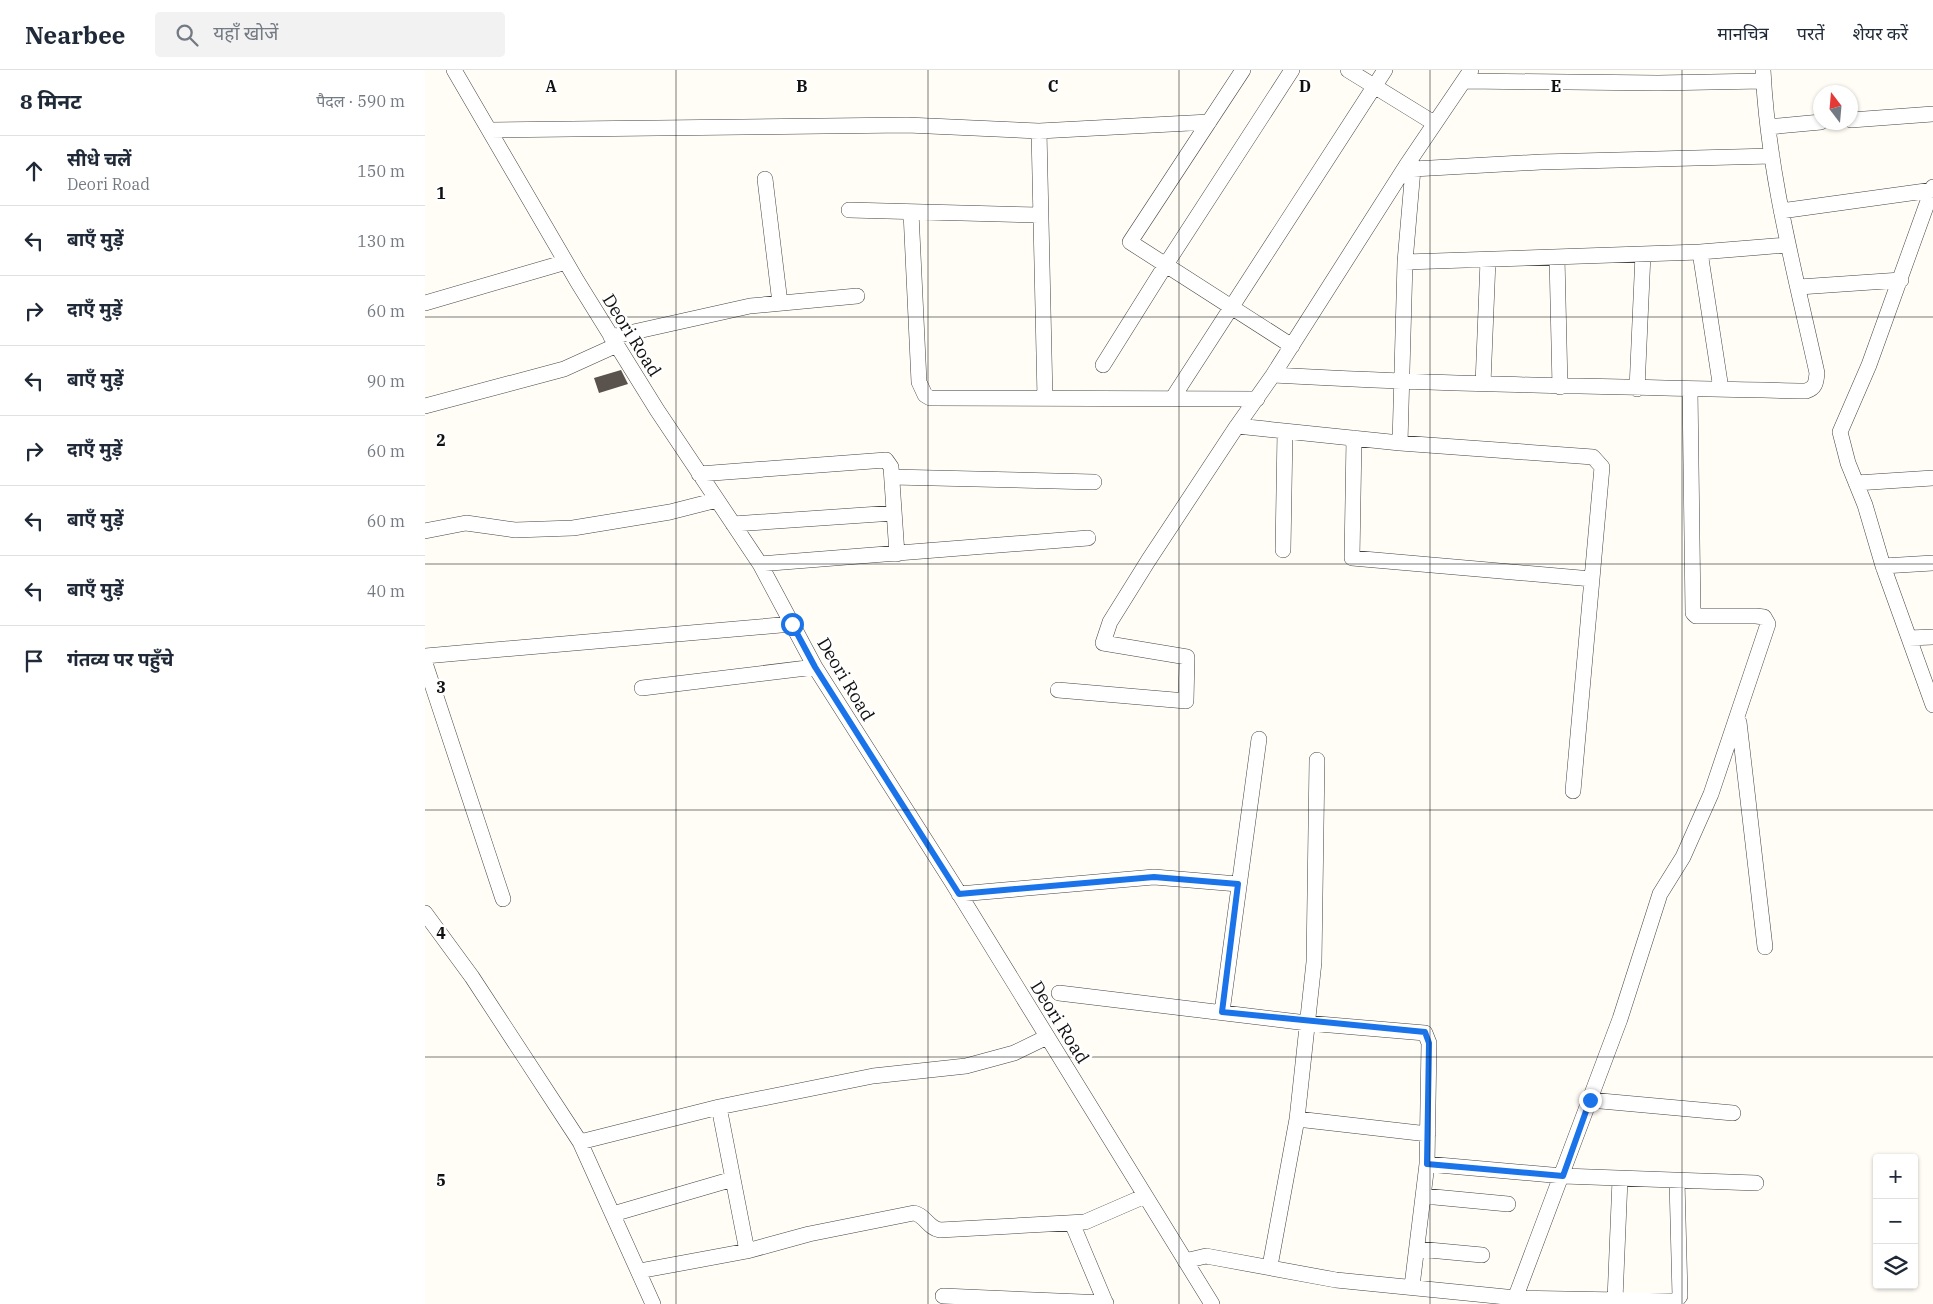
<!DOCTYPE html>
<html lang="hi">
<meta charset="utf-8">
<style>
body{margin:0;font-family:"IBM Plex Serif","Noto Sans Devanagari",serif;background:#f2f2f3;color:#1f2937}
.controls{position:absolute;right:15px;bottom:15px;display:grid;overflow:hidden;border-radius:5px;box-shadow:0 1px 4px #0004}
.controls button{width:45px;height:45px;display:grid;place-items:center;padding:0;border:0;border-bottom:1px solid #e0e1e3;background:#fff;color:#1f2937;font:25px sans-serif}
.compass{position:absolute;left:1388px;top:15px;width:45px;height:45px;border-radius:50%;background:#fff;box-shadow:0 1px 4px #0004;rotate:344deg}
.stop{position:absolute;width:15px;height:15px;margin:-11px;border:4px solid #1a73e8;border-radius:50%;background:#fff}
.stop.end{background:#1a73e8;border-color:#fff;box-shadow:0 1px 5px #0008}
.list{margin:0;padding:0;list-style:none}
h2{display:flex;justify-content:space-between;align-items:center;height:65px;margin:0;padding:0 20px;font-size:21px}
h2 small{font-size:16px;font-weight:400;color:#747a83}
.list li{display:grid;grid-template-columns:32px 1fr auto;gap:15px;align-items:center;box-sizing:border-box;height:70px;padding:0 20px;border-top:1px solid #e0e1e3}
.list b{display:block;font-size:19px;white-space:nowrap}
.list p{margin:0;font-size:16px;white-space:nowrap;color:#747a83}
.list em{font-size:16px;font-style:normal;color:#747a83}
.icon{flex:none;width:28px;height:28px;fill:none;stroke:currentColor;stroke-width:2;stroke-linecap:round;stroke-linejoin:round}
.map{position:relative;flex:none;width:1508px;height:1234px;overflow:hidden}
header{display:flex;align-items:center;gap:30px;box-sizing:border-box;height:70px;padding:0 25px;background:#fff;border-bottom:1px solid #e0e1e3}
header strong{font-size:24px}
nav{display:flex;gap:28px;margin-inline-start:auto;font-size:18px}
.search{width:350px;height:45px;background:#f2f2f3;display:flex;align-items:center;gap:12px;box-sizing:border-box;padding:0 18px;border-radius:5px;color:#747a83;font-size:19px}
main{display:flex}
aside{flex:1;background:#fff}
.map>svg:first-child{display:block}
.building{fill:#5a524d}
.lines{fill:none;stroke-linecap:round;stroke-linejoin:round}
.minor-casing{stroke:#444;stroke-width:16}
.minor{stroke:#fff;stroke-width:15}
.route{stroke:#1a73e8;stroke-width:6}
.grid{fill:none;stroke:#111;stroke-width:1;stroke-opacity:0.55}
.labels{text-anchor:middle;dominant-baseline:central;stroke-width:5;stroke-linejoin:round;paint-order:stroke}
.street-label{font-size:18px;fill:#111;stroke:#fff}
.grid-label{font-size:16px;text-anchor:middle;font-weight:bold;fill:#111;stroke:#fff;stroke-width:5;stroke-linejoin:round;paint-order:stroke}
</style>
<header>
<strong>Nearbee</strong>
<div class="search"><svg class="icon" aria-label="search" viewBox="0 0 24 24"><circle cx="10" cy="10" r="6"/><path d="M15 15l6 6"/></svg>यहाँ खोजें</div>
<nav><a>मानचित्र</a><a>परतें</a><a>शेयर करें</a></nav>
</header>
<main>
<aside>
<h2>8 मिनट<small>पैदल · 590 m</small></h2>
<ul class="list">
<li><svg class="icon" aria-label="ahead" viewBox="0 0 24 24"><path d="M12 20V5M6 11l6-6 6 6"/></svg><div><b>सीधे चलें</b><p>Deori Road</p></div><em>150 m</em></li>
<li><svg class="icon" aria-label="left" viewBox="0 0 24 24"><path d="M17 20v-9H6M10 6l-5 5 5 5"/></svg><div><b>बाएँ मुड़ें</b></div><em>130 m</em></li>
<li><svg class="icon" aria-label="right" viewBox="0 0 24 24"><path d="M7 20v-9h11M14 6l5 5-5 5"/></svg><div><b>दाएँ मुड़ें</b></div><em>60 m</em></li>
<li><svg class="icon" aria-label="left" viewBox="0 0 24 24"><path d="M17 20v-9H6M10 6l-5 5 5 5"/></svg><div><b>बाएँ मुड़ें</b></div><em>90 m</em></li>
<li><svg class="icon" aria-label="right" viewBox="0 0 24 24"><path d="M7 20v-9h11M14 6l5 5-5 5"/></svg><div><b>दाएँ मुड़ें</b></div><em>60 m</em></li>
<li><svg class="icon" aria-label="left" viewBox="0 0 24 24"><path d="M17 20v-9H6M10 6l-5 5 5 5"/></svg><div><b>बाएँ मुड़ें</b></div><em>60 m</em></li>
<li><svg class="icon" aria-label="left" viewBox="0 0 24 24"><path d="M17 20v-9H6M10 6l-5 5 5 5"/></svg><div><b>बाएँ मुड़ें</b></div><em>40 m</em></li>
<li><svg class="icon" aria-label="arrive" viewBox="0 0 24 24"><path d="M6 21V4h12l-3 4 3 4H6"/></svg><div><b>गंतव्य पर पहुँचे</b></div></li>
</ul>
</aside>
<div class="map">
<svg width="1508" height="1234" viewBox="0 0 1508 1234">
<rect width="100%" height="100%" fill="#fffdf5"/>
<!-- building -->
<path class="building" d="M196 300 203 314 174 323 169 308Z"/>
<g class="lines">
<defs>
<path id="minor" d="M29 0 152 211 232 340 335 494 390 597 527 812 787 1234
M818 0 705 172 867 276
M923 0 1009 53
M1039 11 1233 13 1338 11
M1426 50 1508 44
M1343 57 1396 52
M65 60 482 55 614 61 784 52
M614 61 620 328
M981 96 988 99 1116 92 1347 86
M340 109 355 233
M1508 117 1444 295 1415 362 1423 393 1440 435 1458 496 1508 635
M424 140 614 145
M1356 141 1508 120
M486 142 494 312 500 325 505 328 832 329
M1275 182 1296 319
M1132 187 1135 317
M980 192 1275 182 1362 175
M1374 217 1476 210
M0 233 141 192
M186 267 325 236 432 226
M678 295 740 196 867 0
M848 305C1026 315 1203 317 1381 321 1391 318 1391 312 1392 303 1370 203 1343 103 1338 0
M1058 314 1063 190
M1212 319 1218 184
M747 329 960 0
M0 336 139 299 192 275
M812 356 975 373 1168 387 1177 397 1148 721
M929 368 927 488 1167 509
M975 373 980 192 988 99
M274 404 461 390 466 397 472 484
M467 407 669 412
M1431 413 1508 408
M308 454 469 443
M0 461 41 453 90 460 148 458 245 442 292 430
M858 480 860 362
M335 494 663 468
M1458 496 1508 493
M1484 568 1508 567
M0 586 367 554
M0 593 78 829
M217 618 390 597
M633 620 761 631 762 587 678 573 685 552 723 491 812 356 848 305 981 96 1046 0
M1314 652 1340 877
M534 824 729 807 813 814
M0 843 47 907 155 1072 228 1234
M634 923 882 953 1000 963 1004 973 1002 1094 987 1216
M797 942 834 669
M1165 1030 1308 1043
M294 1037 322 1181
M872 1049 1003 1064
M155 1072 294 1037 448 1006 541 996 589 983 622 967
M1002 1094 1138 1106 1331 1113
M999 1126 1083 1134
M188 1144 308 1109
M647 1153 681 1234
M993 1179 1057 1185
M760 1191 781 1186 911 1210 1091 1228 1251 1231 1255 1226 1252 1111
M845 1196 872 1049 889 892 892 690
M214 1201 322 1181 384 1164 489 1143C500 1145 503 1158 515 1160L660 1152 720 1126
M518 1226 681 1233
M1190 1230 1195 1109
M1088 1234 1195 949 1235 824 1258 787 1286 724 1343 554 1339 547 1331 546H1271L1268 543 1265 319"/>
</defs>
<!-- minor casing -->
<use href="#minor" class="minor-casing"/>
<!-- minor -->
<use href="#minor" class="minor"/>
</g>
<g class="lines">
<!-- route -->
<path class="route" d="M367 554 390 597 534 824 729 807 813 814 797 942 1000 962 1004 973 1002 1094 1138 1106 1165 1030"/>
</g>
<!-- grid -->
<path class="grid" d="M251 0V1234M503 0V1234M754 0V1234M1005 0V1234M1257 0V1234M0 247H1508M0 494H1508M0 740H1508M0 987H1508"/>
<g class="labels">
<!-- street labels -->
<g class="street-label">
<text transform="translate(207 265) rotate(58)">Deori Road</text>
<text transform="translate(421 609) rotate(59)">Deori Road</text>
<text transform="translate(635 952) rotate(58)">Deori Road</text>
</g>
</g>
<g class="grid-label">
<text x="126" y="22">A</text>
<text x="377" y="22">B</text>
<text x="628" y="22">C</text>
<text x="880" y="22">D</text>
<text x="1131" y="22">E</text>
<text x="16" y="129">1</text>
<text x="16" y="376">2</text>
<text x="16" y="623">3</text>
<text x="16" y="869">4</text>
<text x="16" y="1116">5</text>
</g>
</svg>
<div class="controls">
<button>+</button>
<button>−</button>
<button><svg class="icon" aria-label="layers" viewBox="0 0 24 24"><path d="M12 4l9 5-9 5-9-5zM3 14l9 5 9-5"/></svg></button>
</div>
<svg class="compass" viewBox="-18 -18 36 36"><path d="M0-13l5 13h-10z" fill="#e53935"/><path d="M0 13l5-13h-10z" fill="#747a83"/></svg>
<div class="stop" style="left:367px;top:554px"></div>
<div class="stop end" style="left:1165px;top:1030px"></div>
</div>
</main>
